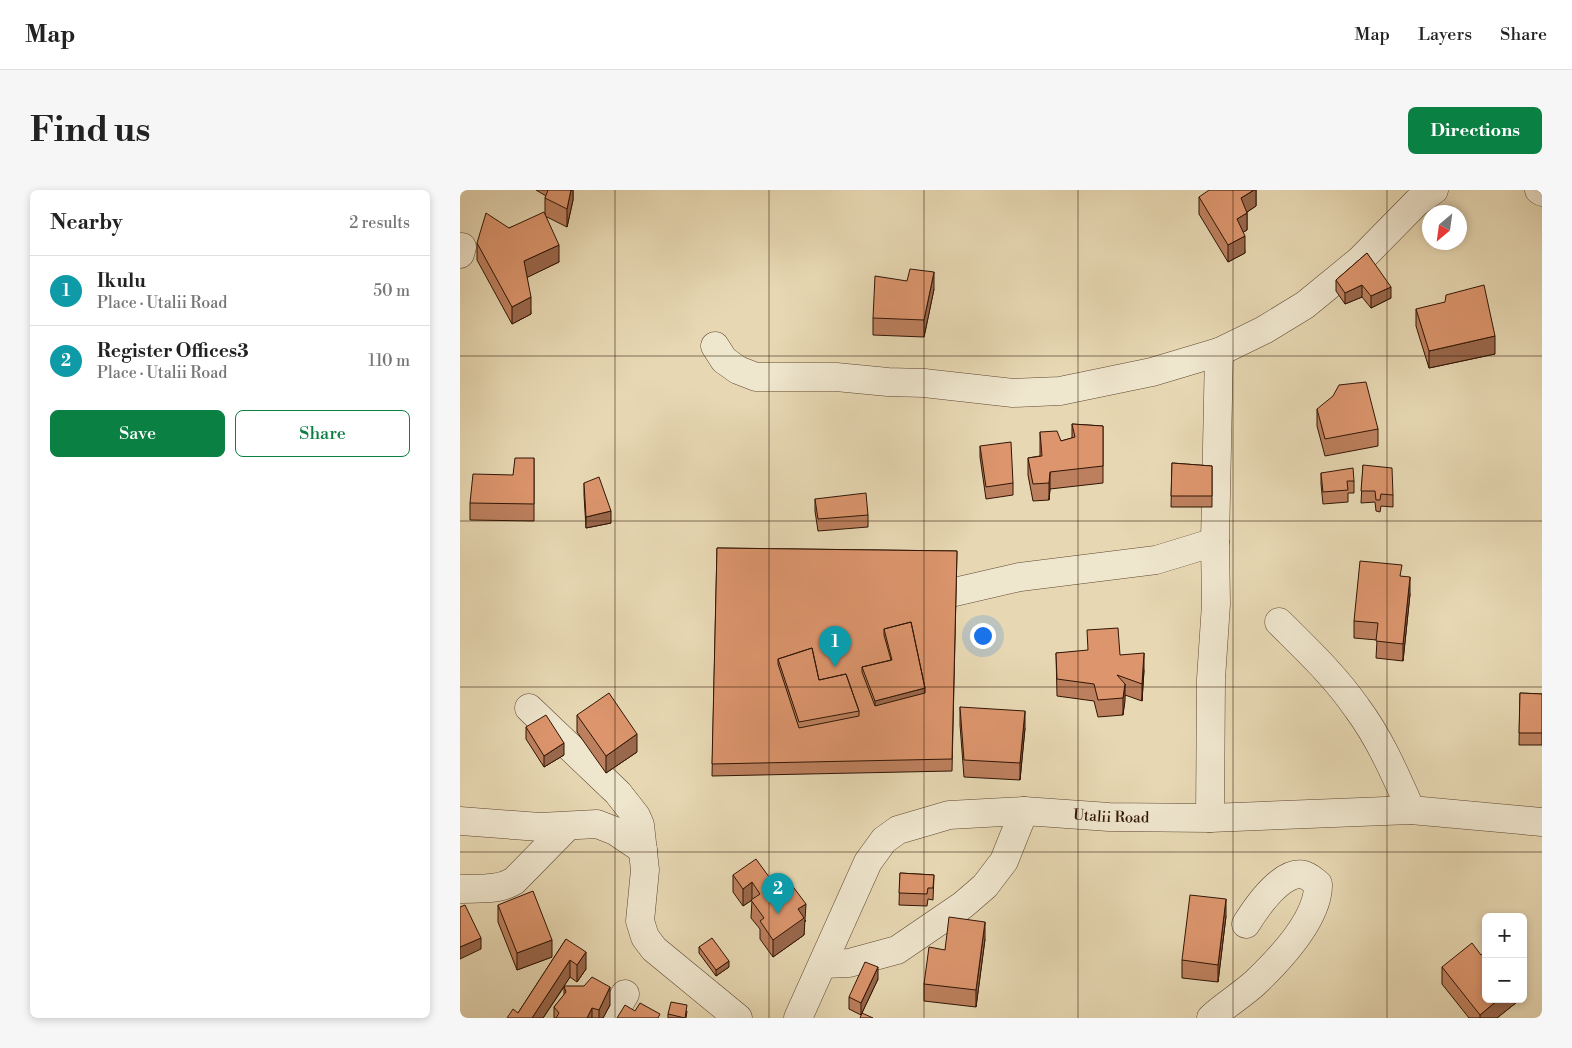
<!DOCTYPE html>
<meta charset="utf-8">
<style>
body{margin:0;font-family:"Libre Bodoni",serif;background:#f6f6f6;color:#222}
.controls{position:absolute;right:15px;bottom:15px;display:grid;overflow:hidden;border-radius:8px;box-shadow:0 2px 8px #0003}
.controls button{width:45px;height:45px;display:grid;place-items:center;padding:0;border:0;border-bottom:1px solid #e0e0e0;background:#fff;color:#222;font:25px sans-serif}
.compass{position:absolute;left:962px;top:15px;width:45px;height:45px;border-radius:50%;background:#fff;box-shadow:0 2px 8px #0003;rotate:209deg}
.you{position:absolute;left:522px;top:445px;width:18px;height:18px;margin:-12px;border:4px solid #fff;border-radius:50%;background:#1a73e8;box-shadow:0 0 0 8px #1a73e833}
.badge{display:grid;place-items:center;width:32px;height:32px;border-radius:50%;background:#0b8043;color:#fff;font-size:16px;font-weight:700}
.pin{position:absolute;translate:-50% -41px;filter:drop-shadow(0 1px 2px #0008)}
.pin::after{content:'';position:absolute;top:26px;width:18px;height:15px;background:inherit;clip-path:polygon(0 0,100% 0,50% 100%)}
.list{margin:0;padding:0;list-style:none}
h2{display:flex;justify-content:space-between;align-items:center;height:65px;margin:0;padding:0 20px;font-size:21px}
h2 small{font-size:16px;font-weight:400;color:#767676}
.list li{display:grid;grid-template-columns:32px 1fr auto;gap:15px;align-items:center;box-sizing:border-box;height:70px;padding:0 20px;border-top:1px solid #e0e0e0}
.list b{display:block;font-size:19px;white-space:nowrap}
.list p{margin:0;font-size:16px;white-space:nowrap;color:#767676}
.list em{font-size:16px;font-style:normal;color:#767676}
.actions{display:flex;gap:10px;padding:15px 20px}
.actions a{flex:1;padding:11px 0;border:1px solid #0b8043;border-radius:8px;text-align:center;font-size:18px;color:#0b8043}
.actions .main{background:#0b8043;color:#fff}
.map{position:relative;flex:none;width:1082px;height:828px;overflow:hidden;border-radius:8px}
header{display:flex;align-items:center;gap:30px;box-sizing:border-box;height:70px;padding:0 25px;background:#fff;border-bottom:1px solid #e0e0e0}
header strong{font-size:24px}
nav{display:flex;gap:28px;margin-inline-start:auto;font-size:18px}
.intro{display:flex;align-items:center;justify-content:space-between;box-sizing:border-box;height:120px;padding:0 30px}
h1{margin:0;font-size:35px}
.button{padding:12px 22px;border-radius:8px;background:#0b8043;color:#fff;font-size:18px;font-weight:700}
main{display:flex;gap:30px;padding:0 30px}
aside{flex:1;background:#fff;border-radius:8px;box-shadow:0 2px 8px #0003}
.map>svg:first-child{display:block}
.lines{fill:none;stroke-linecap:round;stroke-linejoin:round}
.minor-casing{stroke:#5e4630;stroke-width:29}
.minor{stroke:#efe6ce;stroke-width:28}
.wall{fill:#bd805e;stroke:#301505}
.shaded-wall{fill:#9a684c;stroke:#301505}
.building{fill:#dc956d;stroke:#301505;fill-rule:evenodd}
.grid{fill:none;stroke:#301505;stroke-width:1;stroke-opacity:0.55}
.labels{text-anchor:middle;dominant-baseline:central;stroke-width:4;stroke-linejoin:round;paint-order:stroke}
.street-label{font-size:15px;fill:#301505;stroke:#efe6ce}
</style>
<header>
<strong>Map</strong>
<nav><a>Map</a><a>Layers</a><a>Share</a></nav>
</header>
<div class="intro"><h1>Find us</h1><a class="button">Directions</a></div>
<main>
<aside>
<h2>Nearby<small>2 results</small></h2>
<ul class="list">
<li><span class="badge" style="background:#0f9aa8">1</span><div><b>Ikulu</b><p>Place · Utalii Road</p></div><em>50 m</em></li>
<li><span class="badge" style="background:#0f9aa8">2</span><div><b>Register Offices3</b><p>Place · Utalii Road</p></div><em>110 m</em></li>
</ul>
<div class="actions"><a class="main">Save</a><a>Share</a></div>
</aside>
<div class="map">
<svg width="1082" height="828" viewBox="0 0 1082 828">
<rect width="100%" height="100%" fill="#e7d8b3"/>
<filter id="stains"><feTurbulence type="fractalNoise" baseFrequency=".004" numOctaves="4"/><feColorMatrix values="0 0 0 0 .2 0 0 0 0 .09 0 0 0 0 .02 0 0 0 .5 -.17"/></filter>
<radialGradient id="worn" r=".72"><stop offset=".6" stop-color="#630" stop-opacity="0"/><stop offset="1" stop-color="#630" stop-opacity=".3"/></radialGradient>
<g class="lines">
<defs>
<g id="minor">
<path d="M1079 0 1082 2"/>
<path d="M0 64 2 57"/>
<path d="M255 156 264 170 278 180 296 187H376L428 192 464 193 553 203 600 201 692 182 759 162 804 140 845 115 900 70 957 12 974 0"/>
<path d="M460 410 560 387 696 370 755 352"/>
<path d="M819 432C846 459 875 486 897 518 920 549 935 584 951 620"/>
<path d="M69 518 158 603 176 626 180 635 185 680 180 731 185 747 194 759 278 828"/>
<path d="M750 628 751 489 756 414 755 352 759 162"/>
<path d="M0 631 80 637 137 634 155 641 183 660"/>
<path d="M0 699C19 698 37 701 54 691L106 638"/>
<path d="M364 774 389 773 437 760 503 715 525 696 544 671 564 621"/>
<path d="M151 828 165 804"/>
<path id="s1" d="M338 828 408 672 424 650 438 640 489 625 564 621 649 627 750 628 951 620 1082 632"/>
<path d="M751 828C765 815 782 805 796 792 820 769 859 728 858 694 854 691 849 686 844 685 822 679 796 718 786 734"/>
</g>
</defs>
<!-- minor casing -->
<use href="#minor" class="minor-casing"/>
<!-- minor -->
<use href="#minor" class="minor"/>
</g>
<!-- wall -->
<path class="wall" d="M76 0H113V10L107 37 85 26 99 72 67 87 71 124 52 134 17 70V53L49 38 85 25V8L86 6Z
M796 0V16L787 22V40L783 42 785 63 768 72 739 24V7Z
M907 63 931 108 911 118 902 107 885 114 876 101V90Z
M474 99 464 147 413 145V128Z
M956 119 1035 164 969 178 956 136Z
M857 219 918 239V256L865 266 857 236Z
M612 234 643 236V293L590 299 589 310 573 311 568 285V268L580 266V242L601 251 612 248Z
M520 256 553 293V305L526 309 520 267Z
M74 268V331L10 330V313L53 285Z
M712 273 752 276V317H711Z
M903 275 933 305V317L921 316 920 322 916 321 915 312 901 313Z
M861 283 894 291V303H888V312L863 314 861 294Z
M124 293 151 333 126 338 124 305Z
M355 309 408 325V337L358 341 355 321Z
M257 358 497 361 492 581 252 586Z
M942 386 950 404 943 471 916 468 917 450 894 448V431Z
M596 463 660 465 684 480 682 511 665 505 663 525 638 527 634 511 597 506Z
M1060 503 1082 504V555H1059Z
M500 517 565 538 560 590 504 587 500 535Z
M117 525 177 562 146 583 117 542Z
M66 537 104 565 84 577 66 549Z
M440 683 474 685 473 710 468 709 467 716 439 715Z
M273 685 320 702 346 731 344 732V745L313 767 300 749V739L291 728 292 710 283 716 273 702Z
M38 715 92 767 57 780 38 732Z
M766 726 758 792 722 788V770Z
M106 749 126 779 117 792 110 787 104 796 150 815 143 828H94V817L104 805V797L83 828H47L58 823Z
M525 749 516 817 464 811V794L485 760Z
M239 757 269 777 256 786 239 763Z
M982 777 1057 809V812L1037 828H1009L982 794Z
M418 789 401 825 389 819V807Z
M227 821 226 828H208V824Z"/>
<!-- shaded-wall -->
<path class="shaded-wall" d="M111 0H113V10L107 37V19Z
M794 0H796V16L781 26V8Z
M787 23V40L777 46V29Z
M785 46V63L768 72V55Z
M99 55V72L64 89V71Z
M474 82V99L464 147V130Z
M902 95V107L885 114V103Z
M931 97V108L911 118V106Z
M71 107V124L52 134V117Z
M1035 146V164L969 178V161Z
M590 282V299L589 310V293Z
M151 321V333L126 338V327Z
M950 387V404L943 471V454Z
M684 463V480L682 511V494Z
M665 494V511L663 525V508Z
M465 498V515L415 528V511Z
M565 521V538L560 590V573Z
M177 544V562L146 583V566Z
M104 553V565L84 577V566Z
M292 692V710L283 716V699Z
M766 709V726L758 792V775Z
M346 714 344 745 313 767V750L338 719Z
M525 732V749L516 817V800Z
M21 748V759L0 769V757Z
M92 750V767L57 780V763Z
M126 762V779L117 792V775Z
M110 770V787L83 828H72Z
M269 771V777L256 786V780Z
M418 777V789L401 825V813Z
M150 797V815L143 828H139V820Z
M1039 809H1057V812L1037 828H1020V825Z
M132 818V828H127Z"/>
<!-- building -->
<path class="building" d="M88 0H111L107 19 85 8Z
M749 0H794L781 8 787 23 777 29 785 46 768 55 739 7Z
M84 22 99 55 64 71 71 107 52 117 17 53 26 23 49 38Z
M907 63 931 97 911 106 902 95 885 103 876 90Z
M450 79 474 82 464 130 413 128 415 86 447 91Z
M1024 95 1035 146 969 161 956 119 985 112 986 105Z
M906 192 918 239 865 249 857 219 873 206 879 195Z
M612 234 643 236V276L590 282 589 293 573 294 568 268 582 266 580 242 597 241 601 251 615 247Z
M551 252 553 293 526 297 520 256Z
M55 268H74V314L10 313 13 284 53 285Z
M712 273 752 276V306H711Z
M903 275 932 278 933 305 921 304 920 310H916L915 301H901Z
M893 278 894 291H887L888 300 863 302 861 283Z
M139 287 151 321 126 327 124 293Z
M406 303 408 325 358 329 355 309Z
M257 358 497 361 492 569 252 574ZM451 432 465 498V503L415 516 402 482V477L431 470 424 445V439ZM352 458 359 490 386 484 399 521V526L339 538 318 474V469Z
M900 371 942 375 940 386 950 387 943 454 916 451 918 433 894 431Z
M451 432 465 498 415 511 402 477 432 470 424 439Z
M658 438 660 465 684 463 682 494 657 485 665 494 663 508 638 510 634 494 597 489 596 463 628 460 627 440Z
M352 458 359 490 386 484 399 521 339 532 318 469Z
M149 503 177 544 146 566 117 525Z
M1060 503 1082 504V543H1059Z
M500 517 565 521 560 573 504 570Z
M86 525 104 553 84 566 66 537Z
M296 669 320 702 331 694 346 714 338 719 344 728 313 750 300 731 304 728 291 710 300 704 292 692 283 699 273 685Z
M440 683 474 685 473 698H468L467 704 439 703Z
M73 701 92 750 57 763 38 715Z
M730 705 766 709 758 775 722 770Z
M5 715 21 748 0 757V717Z
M489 727 525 732 516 800 464 794 469 757 485 760Z
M252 748 269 771 256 780 239 757Z
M106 749 126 762 117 775 110 770 72 828H47L53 819 58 823Z
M1012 753 1021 765 1026 762V809H1039L1020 825 982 777Z
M405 772 418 777 401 813 389 807Z
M132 787 150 797 139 820 132 818 127 828H96L99 823 94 817 106 802 104 796H124Z
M211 812 227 815 225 828 208 824Z
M180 813 200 824 198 828H157L165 815 175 821Z
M402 823 413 828H400Z"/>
<!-- grid -->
<path class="grid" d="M155 0V828M309 0V828M464 0V828M618 0V828M773 0V828M927 0V828M0 166H1082M0 331H1082M0 497H1082M0 662H1082"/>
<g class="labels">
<!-- street labels -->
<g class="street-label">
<text stroke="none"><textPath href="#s1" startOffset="431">Utalii Road</textPath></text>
</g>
</g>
<rect width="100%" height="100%" filter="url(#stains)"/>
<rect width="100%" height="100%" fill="url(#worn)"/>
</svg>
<div class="controls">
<button>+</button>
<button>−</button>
</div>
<svg class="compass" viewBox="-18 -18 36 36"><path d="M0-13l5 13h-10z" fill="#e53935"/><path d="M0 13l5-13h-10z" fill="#767676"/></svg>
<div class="you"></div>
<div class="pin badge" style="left:375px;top:477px;background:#0f9aa8">1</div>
<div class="pin badge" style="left:318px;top:724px;background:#0f9aa8">2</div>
</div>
</main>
